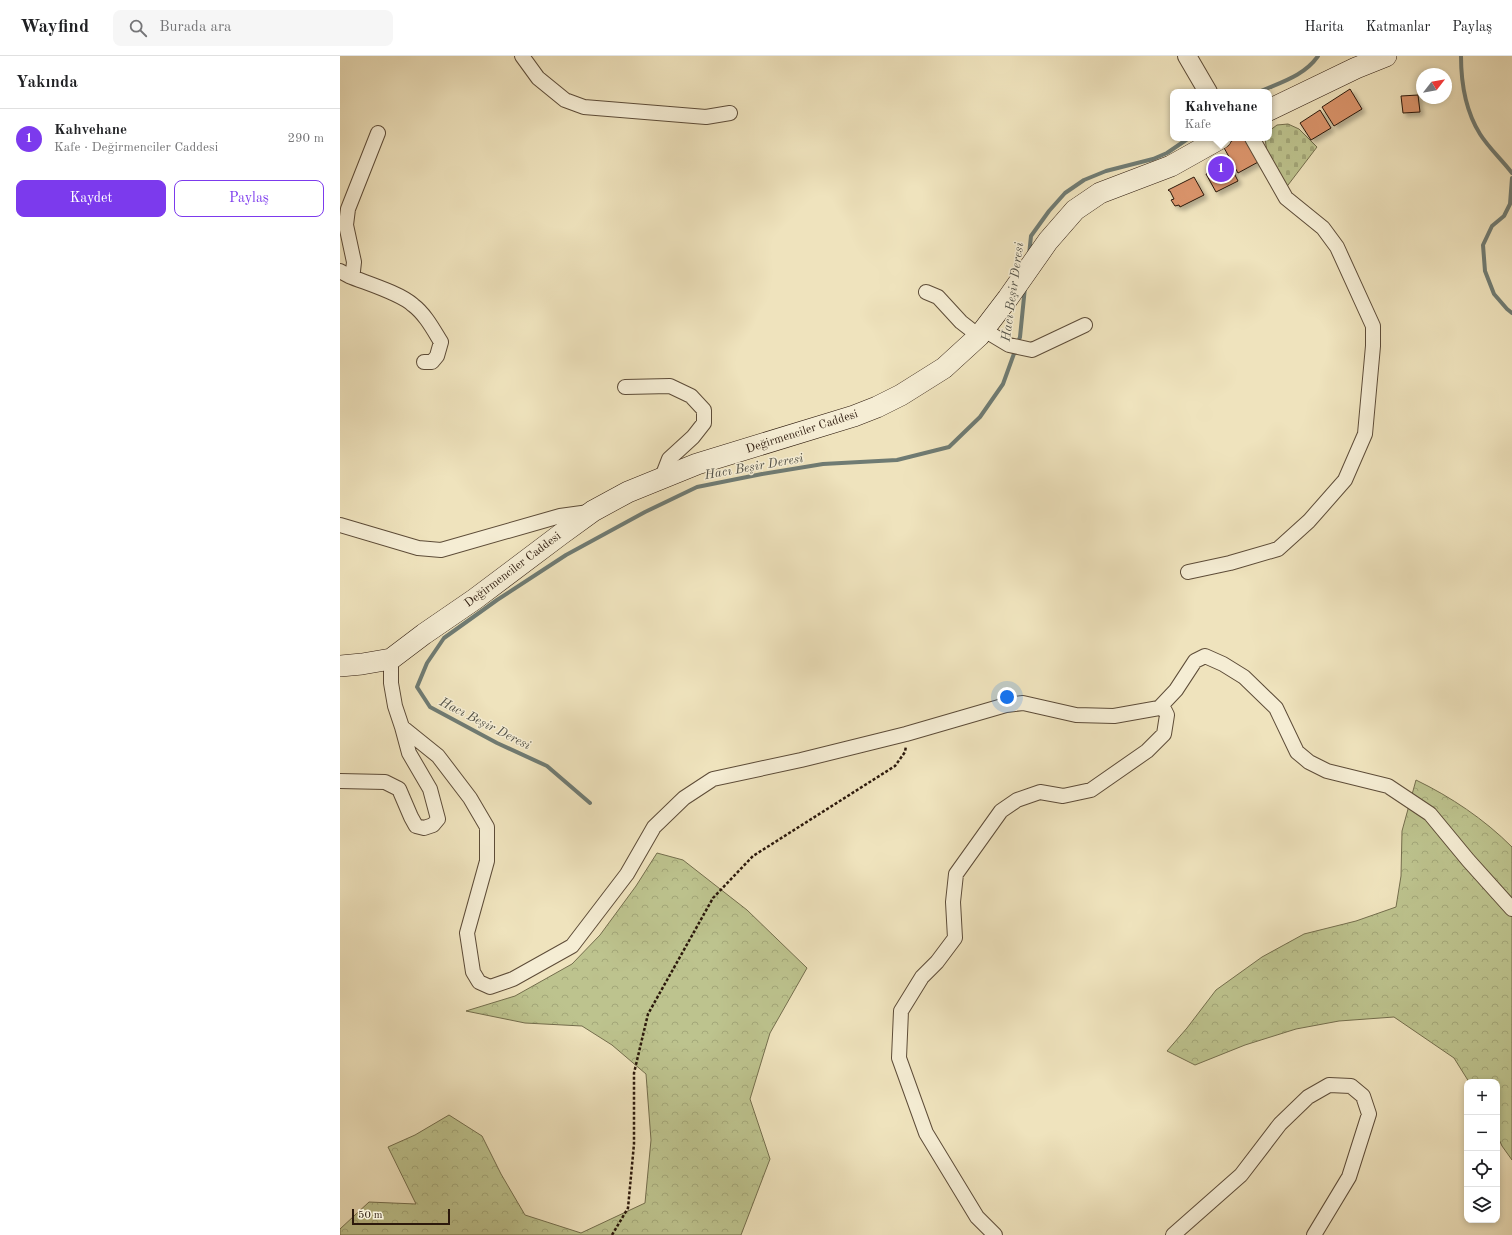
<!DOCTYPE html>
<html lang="tr">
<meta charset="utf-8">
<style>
body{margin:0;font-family:"Old Standard TT",serif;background:#f6f6f6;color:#202124}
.controls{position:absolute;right:12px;bottom:12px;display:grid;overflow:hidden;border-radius:8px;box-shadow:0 2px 6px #0003}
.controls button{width:36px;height:36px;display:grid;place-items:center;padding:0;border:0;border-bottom:1px solid #e0e0e0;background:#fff;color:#202124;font:20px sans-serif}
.compass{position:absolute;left:1076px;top:12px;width:36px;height:36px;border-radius:50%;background:#fff;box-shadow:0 2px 6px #0003;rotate:59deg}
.scale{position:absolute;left:12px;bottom:10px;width:98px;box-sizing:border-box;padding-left:4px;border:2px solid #2c190c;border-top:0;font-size:11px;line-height:14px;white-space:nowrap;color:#2c190c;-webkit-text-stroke:3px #f5edd4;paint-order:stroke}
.you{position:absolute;left:667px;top:641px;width:14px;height:14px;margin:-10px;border:3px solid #fff;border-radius:50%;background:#1a73e8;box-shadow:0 0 0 6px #1a73e833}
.badge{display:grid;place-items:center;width:26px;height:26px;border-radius:50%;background:#7c3aed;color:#fff;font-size:13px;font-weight:700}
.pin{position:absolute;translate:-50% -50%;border:2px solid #fff;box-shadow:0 1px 4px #0006}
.popup{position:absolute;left:830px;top:33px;width:102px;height:52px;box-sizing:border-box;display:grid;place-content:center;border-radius:8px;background:#fff;filter:drop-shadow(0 1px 3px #0005);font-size:13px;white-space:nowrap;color:#757577}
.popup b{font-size:15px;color:#202124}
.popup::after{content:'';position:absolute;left:50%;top:100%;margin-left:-8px;border:8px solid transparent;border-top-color:#fff}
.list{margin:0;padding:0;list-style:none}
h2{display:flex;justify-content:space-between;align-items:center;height:52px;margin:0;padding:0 16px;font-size:17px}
h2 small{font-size:13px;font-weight:400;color:#757577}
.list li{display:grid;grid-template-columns:26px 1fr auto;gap:12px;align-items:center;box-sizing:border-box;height:60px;padding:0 16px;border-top:1px solid #e0e0e0}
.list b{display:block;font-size:15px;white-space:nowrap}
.list p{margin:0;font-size:13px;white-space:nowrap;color:#757577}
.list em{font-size:13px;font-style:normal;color:#757577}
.actions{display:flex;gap:8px;padding:12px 16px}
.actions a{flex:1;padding:9px 0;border:1px solid #7c3aed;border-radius:8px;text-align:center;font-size:14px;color:#7c3aed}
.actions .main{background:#7c3aed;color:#fff}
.icon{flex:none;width:22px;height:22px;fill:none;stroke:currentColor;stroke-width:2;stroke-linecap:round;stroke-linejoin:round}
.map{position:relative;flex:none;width:1172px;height:1179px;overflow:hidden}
header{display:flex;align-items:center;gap:24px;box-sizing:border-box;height:56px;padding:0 20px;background:#fff;border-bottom:1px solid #e0e0e0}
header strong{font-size:19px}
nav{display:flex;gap:22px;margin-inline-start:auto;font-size:14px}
.search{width:280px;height:36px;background:#f6f6f6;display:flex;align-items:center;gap:10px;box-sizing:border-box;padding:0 14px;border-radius:8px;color:#757577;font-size:15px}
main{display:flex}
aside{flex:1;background:#fff}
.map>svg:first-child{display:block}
.forest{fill:url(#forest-crowns);stroke:#746e4d}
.cemetery{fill:url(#cemetery-stones);stroke:#746e4d}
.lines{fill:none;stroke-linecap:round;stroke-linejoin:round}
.stream{stroke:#6f7b73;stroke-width:4}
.building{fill:#d9936b;stroke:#2c190c;filter:url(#shadow)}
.minor-casing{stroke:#5d4c38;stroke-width:16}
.tertiary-casing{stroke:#5d4c38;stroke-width:20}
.secondary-casing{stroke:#2c190c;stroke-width:22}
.path{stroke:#2c190c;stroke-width:2.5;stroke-dasharray:3 2;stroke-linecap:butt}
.minor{stroke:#f5edd4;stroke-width:14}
.tertiary{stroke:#f5edd4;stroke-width:18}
.secondary{stroke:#f5edd4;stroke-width:21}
.labels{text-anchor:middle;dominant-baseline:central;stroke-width:3;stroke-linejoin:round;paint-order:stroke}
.street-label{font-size:12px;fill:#2c190c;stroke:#f5edd4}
.water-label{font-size:13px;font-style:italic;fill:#535248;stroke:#f5edd4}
</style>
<header>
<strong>Wayfind</strong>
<div class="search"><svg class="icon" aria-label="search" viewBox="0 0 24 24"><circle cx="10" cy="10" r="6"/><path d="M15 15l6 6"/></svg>Burada ara</div>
<nav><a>Harita</a><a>Katmanlar</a><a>Paylaş</a></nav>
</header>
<main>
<aside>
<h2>Yakında<small></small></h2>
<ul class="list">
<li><span class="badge">1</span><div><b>Kahvehane</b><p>Kafe · Değirmenciler Caddesi</p></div><em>290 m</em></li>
</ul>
<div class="actions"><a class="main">Kaydet</a><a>Paylaş</a></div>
</aside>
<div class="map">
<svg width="1172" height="1179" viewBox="0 0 1172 1179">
<defs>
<pattern id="forest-crowns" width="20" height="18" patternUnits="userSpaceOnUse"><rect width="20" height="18" fill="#bdc38e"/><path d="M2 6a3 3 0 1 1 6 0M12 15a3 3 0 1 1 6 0" fill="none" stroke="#a3a779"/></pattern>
<pattern id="cemetery-stones" width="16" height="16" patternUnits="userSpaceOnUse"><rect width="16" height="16" fill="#bdc38e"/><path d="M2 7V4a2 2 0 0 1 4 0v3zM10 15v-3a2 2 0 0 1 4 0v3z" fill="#a3a779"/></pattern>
<filter id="shadow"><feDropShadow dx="3.5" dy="3.5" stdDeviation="2" flood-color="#0004"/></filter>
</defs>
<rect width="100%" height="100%" fill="#efe3bd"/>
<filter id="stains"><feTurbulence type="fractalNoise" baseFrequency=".005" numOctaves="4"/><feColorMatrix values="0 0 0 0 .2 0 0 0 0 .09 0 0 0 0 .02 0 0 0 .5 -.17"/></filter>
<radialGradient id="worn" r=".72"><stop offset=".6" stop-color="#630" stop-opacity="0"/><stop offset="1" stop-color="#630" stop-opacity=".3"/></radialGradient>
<!-- forest -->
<path class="forest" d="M1076 724C1111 741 1144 763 1172 791V1104L1162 1090 1157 1079V1026H1129L1114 1002 1054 961 999 965 956 973 905 989 855 1009 827 995 847 972 876 934 922 901 964 878 1016 865 1056 851 1061 820 1062 775Z
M317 797 343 804 407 854 467 912 430 977 410 1043 430 1103 401 1179H0V1173L29 1146 76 1148 48 1091 75 1079 109 1059 142 1080 161 1118 185 1159 241 1177 305 1147 311 1084 306 1018 272 989 242 970 185 967 126 955 175 940 232 908 260 879 296 830Z"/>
<!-- cemetery -->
<path class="cemetery" d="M948 68 959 73 977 91 945 133 928 104 925 82H929V75L937 69Z"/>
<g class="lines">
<!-- stream -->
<path class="stream" d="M1121 0C1121 27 1125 54 1140 78 1148 91 1162 104 1172 117
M919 36C941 26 964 20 978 0
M1172 122 1170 148 1164 160 1152 170 1143 189 1145 215 1154 238 1167 253 1172 257
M689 199 691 180 709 155 725 137 744 124 766 115 813 103 827 97 849 82
M250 747 207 710 157 687 90 651 77 631 87 607 104 582 157 544 226 499 305 456 357 431 422 418 483 408 557 404 609 391 640 361 663 328 680 281 685 231"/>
</g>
<!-- building -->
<path class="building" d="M1010 33 1022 53 994 70 982 51Z
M1078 39 1080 56 1063 57 1061 40Z
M980 54 991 72 971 84 960 67Z
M897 82H907L920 105 898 117 883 90Z
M889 107 898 125 876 136 866 118Z
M854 121 864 139 840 151 839 149 835 150 831 144 834 143 830 135H829L828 134Z"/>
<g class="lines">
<defs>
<path id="minor" d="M182 0 198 22 225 44 244 51 366 61 390 57
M0 215 9 220 13 215 14 206 6 169 8 153 38 77
M9 220C26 227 60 237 73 249 85 258 93 273 101 286L97 300 92 306H84
M586 236 598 241 621 266 639 280
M644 274 669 289 692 294 745 269
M285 331 330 330 351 340 364 354V367L353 381 329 403 322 421
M0 469 78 492 101 494 220 460 249 456
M848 516 890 507 938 493 969 465 1005 424 1025 378 1033 290V270L997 191 983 172 946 142 912 82
M51 603V627L55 650 62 671 98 700 130 742 147 771V805L127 877 133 916 139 926 150 931 173 923 232 890 287 818 314 771 344 742 373 723 461 704 566 678 666 649 683 647 736 659 774 660 819 652 836 634 855 605 865 600 883 608 904 621 936 652 957 696 969 706 987 715 1048 730 1090 758 1128 804 1172 853
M0 725 45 726 59 733 71 761 76 770 84 772 93 769 98 763 90 733 69 697 62 671
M655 1179 637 1161 586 1077 559 1002 561 955 582 921 597 906 615 882 613 846 616 818 661 755 677 744 700 736 723 740 751 734 807 695 824 678 827 659 822 649
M833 1179 901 1119 940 1068 968 1041 989 1029 1011 1030 1023 1040 1029 1058 1009 1121 974 1179"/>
<path id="tertiary" d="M847 0 868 36"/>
<path id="secondary" d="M929 54 1016 12 1046 0
M0 610 22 608 51 603 84 578 135 543 220 479 253 455 288 436 357 408 514 360 537 351 561 339 604 312 639 280 668 242 708 185 735 154 760 137 831 110 881 82"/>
</defs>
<!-- minor casing -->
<use href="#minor" class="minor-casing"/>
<!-- tertiary casing -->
<use href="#tertiary" class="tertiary-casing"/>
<!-- secondary casing -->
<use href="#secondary" class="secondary-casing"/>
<!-- path -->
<path class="path" d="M272 1179 288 1152 294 1088V1017L308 958 373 842 413 800 555 710 565 696 566 690"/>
<!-- minor -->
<use href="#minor" class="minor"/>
<!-- tertiary -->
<use href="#tertiary" class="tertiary"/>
<!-- secondary -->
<use href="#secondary" class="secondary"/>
</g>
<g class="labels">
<!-- street labels -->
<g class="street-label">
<text transform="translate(462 376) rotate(-18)">Değirmenciler Caddesi</text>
<text transform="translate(173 514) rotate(-37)">Değirmenciler Caddesi</text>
</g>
<!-- water labels -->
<g class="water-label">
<text transform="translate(673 236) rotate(-82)">Hacı Beşir Deresi</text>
<text transform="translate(414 411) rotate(-10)">Hacı Beşir Deresi</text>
<text transform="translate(145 668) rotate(27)">Hacı Beşir Deresi</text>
</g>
</g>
<rect width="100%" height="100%" filter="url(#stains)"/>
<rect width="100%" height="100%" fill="url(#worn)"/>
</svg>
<div class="controls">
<button>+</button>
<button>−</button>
<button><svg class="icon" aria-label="locate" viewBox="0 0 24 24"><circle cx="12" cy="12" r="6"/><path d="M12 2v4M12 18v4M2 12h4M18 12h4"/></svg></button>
<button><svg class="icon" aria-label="layers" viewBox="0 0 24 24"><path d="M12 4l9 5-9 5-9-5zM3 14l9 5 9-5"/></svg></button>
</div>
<svg class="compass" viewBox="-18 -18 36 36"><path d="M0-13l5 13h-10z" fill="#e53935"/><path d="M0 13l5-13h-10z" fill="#757577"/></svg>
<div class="scale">50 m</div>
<div class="you"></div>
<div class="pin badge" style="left:881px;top:113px">1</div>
<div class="popup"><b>Kahvehane</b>Kafe</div>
</div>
</main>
